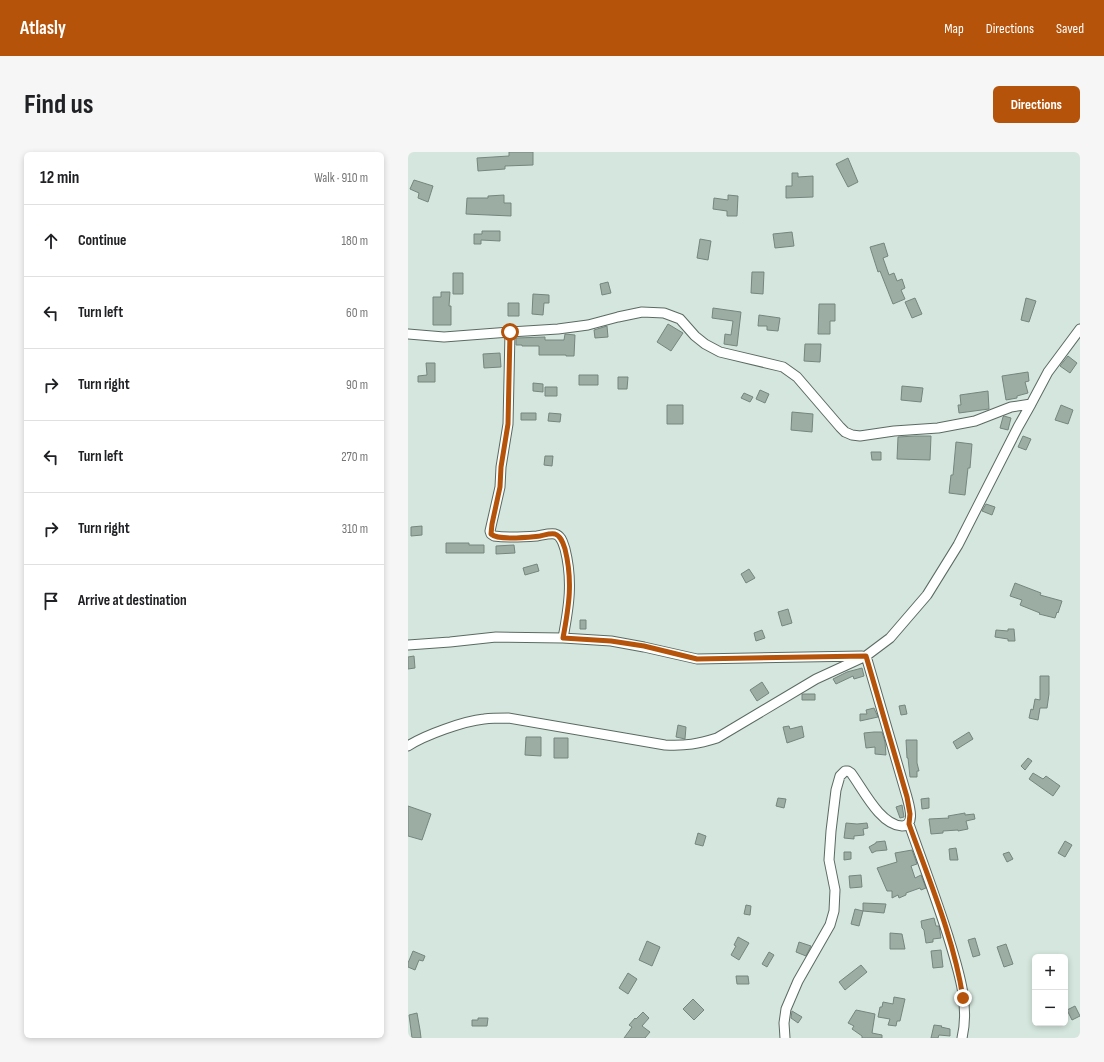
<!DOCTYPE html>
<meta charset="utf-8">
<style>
body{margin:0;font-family:"Sofia Sans Condensed",sans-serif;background:#f6f6f6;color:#202124}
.controls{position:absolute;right:12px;bottom:12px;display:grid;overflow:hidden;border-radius:6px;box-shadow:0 2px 6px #0003}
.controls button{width:36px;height:36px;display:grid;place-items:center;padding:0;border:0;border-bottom:1px solid #e0e0e0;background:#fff;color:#202124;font:20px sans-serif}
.stop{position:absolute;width:12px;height:12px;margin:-9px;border:3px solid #b45309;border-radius:50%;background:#fff}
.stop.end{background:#b45309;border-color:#fff;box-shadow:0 1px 4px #0008}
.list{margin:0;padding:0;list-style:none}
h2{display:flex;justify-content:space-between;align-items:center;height:52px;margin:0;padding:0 16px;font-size:17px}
h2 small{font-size:13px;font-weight:400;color:#757577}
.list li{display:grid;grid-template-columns:26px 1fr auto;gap:12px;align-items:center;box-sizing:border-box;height:72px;padding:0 16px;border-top:1px solid #e0e0e0}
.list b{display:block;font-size:15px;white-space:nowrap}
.list em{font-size:13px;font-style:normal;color:#757577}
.icon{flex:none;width:22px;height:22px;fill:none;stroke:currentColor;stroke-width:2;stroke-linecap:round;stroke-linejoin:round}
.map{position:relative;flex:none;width:672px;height:886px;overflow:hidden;border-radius:6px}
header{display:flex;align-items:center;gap:24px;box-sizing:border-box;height:56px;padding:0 20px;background:#b45309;color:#fff}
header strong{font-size:19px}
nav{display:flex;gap:22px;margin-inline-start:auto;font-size:14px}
.intro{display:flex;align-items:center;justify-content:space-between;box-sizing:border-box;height:96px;padding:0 24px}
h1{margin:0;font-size:28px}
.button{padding:10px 18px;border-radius:6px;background:#b45309;color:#fff;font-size:14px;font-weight:700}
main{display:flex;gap:24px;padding:0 24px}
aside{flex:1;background:#fff;border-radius:6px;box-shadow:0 2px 6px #0003}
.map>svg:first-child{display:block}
.building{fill:#9cada4;stroke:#76867e}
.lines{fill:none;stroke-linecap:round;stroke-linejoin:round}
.street-casing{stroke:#5a6a62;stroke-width:11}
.street{stroke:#fff;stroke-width:9}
.route{stroke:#b45309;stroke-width:5}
</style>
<header>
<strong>Atlasly</strong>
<nav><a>Map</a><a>Directions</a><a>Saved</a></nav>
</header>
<div class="intro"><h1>Find us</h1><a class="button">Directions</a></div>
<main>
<aside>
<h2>12 min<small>Walk · 910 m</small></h2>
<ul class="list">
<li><svg class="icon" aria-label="ahead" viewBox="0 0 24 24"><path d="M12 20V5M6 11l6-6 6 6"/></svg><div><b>Continue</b></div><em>180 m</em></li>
<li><svg class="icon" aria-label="left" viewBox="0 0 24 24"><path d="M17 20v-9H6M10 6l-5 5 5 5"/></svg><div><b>Turn left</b></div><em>60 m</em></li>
<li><svg class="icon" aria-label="right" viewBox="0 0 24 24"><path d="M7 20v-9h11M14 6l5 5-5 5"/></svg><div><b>Turn right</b></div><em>90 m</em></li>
<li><svg class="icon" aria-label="left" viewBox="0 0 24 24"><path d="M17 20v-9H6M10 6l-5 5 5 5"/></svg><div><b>Turn left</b></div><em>270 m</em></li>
<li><svg class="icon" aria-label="right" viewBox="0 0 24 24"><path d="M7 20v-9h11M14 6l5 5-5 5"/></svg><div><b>Turn right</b></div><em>310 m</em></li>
<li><svg class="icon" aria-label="arrive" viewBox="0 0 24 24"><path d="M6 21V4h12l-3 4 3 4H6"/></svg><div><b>Arrive at destination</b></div></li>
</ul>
</aside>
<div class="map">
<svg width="672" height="886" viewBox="0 0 672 886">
<rect width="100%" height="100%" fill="#d4e6dd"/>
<!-- building -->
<path class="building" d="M101 0H125V13L97 14V17L70 19 69 6 101 4Z
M440 6 450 30 440 35 428 12Z
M384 21H390V25L405 24V45L378 46V34H384Z
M6 28 25 34 20 50 10 46 11 41 2 37Z
M96 43V51H103V64L58 62 59 46H80V44Z
M320 43 330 44 329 64H319V59L305 57 306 46 320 48Z
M74 79H92V89L73 88V92H66V82H74Z
M384 80 386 94 367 96 365 82Z
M292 87 303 89 300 108 289 106Z
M476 91 480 104 475 106 481 123 486 121 489 129 494 127 497 136 493 138 497 147 485 152 472 119 470 120 462 95Z
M344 120H356L355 142 343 141Z
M45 121H55V142H45Z
M200 130 203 141 194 143 192 132Z
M33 140H42L41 154H43V173H25V145H33Z
M125 142 141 143V151H136L135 163 124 162Z
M507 146 514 162 504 166 497 150Z
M618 146 628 149 621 170 613 168Z
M100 151H111V164H100Z
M411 152H427V169H422V182H410Z
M305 156 333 160 329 194 316 192 317 182 323 183 325 169 304 166Z
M351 163 372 166 370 179 359 178V174H350Z
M260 172 275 181 263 199 249 190Z
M199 174 200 185 187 186 186 178Z
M157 182 167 183 166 204H158V203H131V194H114V193H108V186L137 185V188H156Z
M397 192H413L412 210 396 209Z
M92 201 93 215 76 216 75 202Z
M660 204 669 211 662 221 652 214Z
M18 211H27V230H10V224L19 223Z
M620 220 621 229 617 230 620 241 609 244V246L598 248 594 224Z
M171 223H190V233H171Z
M210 225H220L219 237H210Z
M125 231 135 232V240L125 239Z
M494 234 515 236 513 250 493 248Z
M137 235H149V244H137Z
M352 238 361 242 357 251 348 247Z
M580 239 581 257 551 261 550 253H553L552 243Z
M336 241 345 245 342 250 333 246Z
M259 253H275V272H259Z
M653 253 665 258 660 272 647 268Z
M384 260 405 262 404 280 383 278Z
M113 261H128V268H113Z
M141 261 153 262 152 270 140 269Z
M596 264 603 266 600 278 592 276 595 265Z
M507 284H523L522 308 489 307 490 285Z
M615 284 623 287 618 298 610 295Z
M548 290 564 292 562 316H560L557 343 541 341 543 323H545Z
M463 300H473V308H464Z
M137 304H145L144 314 136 313Z
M578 352 587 355 584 363 574 359Z
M14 374V383L3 384V375Z
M38 391H61V393H76V401H38Z
M106 393 107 401 88 402V394Z
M129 412 131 419 117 423 115 416Z
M341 417 347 426 338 431 333 422Z
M607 431 633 441 632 443 654 449 650 461 649 460 647 466 631 462 632 461 612 453 614 448 602 444Z
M380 457 384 471 374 474 370 460Z
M172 468H178V477H172Z
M600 477H606L607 489H600V487L587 485 588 478 600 479Z
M354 478 357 486 348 489 346 481Z
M6 504 7 516 0 517V505Z
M454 516 456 524 446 527 445 524 428 532 425 527 439 520Z
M632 524H641V542L639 556H632L630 568 621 566 623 557 625 558 627 547 632 548Z
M354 530 361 541 349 549 342 538Z
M394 542H407V548H394Z
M497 553 499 562 493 563 491 554Z
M466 556 470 565 452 569V562H459L458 558Z
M270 573 278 575 277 587 268 585Z
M381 574 382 577 394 574 396 585 379 591 375 575Z
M466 580H474L477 590 478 603 467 602V595L458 596 456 581Z
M561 580 565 587 549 597 545 590Z
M118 585H133V604L117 603Z
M146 586H160V606H146Z
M498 588H509V611L511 619H509V625H502L500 606H499Z
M620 606 624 609 617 618 613 614Z
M625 621 635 627 638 624 652 634 645 644 621 627Z
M370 646 378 647 376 656 368 654Z
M521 646V656L514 657 513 647Z
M494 653 496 665 492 666 488 655Z
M0 654 23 662 14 688 0 684Z
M557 661V663L566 662 567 667 558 669 560 677 550 679V678L535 679V681L523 682 521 667 541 666 540 664Z
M438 671 449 672 459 671 460 676 455 677 456 683 446 684V687L436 686Z
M290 681 298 684 295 694 287 692Z
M477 689 479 698 468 699 464 701 461 695 468 691V690Z
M657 689 664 693 657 705 650 701Z
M548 696 550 708H542L541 697Z
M504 698 509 712 503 714 507 726 513 723 518 736 513 738 512 736 498 741V743L491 746 490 743 484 746V739H479L469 716 489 710 487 701Z
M436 700H443V707L436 708Z
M601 700 605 707 599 710 595 702Z
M453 723 454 735 442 736 441 724Z
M455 751 478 752 476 761 455 759Z
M338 753 343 754 342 763 336 762Z
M447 757 455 759 451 774 443 772Z
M526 766 528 774H531L533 786 525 787V790L518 791 516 778 514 776 513 769Z
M482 781 494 782 497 797H482Z
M330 785 341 791 331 808 323 803 328 794 326 793Z
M567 786 572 803 565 805 560 788Z
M239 789 252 795 244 814 231 808Z
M391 790 403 794 398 804 388 800Z
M598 792 605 812 596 815 589 795Z
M533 798 535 815 525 816 523 799Z
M5 799 17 804 15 809 11 808 7 818 0 815V811Z
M361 800 366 803 359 815 354 812Z
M453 813 459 820 437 838 431 830Z
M220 821 229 827 220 842 211 836Z
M328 824H340L341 832H329Z
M486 845 497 847 492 869H489L488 874 480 873 482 867 470 865 472 855H474L475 850 485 852Z
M285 847 296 858 286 868 275 857Z
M667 854 672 864 664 868 659 858Z
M448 858 467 862 464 881 474 883V886H454V884L444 877 446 874 440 871Z
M384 859 394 865 390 871 383 866Z
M235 860 241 866 234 874 242 880 237 886H216L224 875 221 873 227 866 228 867Z
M9 861 12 878 13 886H4L1 863Z
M70 866H80L79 874H64V868H70Z
M526 873 534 874 533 875 542 877V884L531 883 530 886H523Z"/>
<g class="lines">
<defs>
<path id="street" d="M0 182 36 185 102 180
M623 252 640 220 672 177
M155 486C161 454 165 429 157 397 155 392 154 384 147 382 142 381 135 383 129 384 115 385 100 386 86 384L83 382 82 379 92 335 93 315 100 272 102 180 150 177 180 173 210 165 234 160 256 161 272 167 287 184 297 192 312 200 375 215 389 225 432 275 437 280 444 283 452 284 486 279 530 276 567 269 603 255 623 252 610 275 550 393 519 443 482 486 458 504 499 645C501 653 508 674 494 674 472 673 455 637 443 621L440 619H437L432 624 428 638 423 679 421 708 427 738 426 759 422 773 390 829 378 857 376 871 377 886
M0 493 42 490 88 485 155 486 203 489 236 495 289 507 454 504
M0 594C17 583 56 569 76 567 84 566 92 566 100 566L257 593C278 594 290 592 309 586L408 527 458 504
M501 672C514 709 528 746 540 784 550 817 562 852 554 886"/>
</defs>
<!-- street casing -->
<use href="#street" class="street-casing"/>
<!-- street -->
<use href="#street" class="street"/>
</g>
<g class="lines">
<!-- route -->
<path class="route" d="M102 180 100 272 93 315 92 335 84 372 83 382C91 389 121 385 132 384 137 383 142 381 147 382 153 384 155 391 157 397 165 429 161 454 155 486L203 489 236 494 289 507 458 504 499 645 502 662 501 672C521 728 546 787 555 846"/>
</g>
</svg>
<div class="controls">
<button>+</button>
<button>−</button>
</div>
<div class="stop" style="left:102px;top:180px"></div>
<div class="stop end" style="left:555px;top:846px"></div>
</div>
</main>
